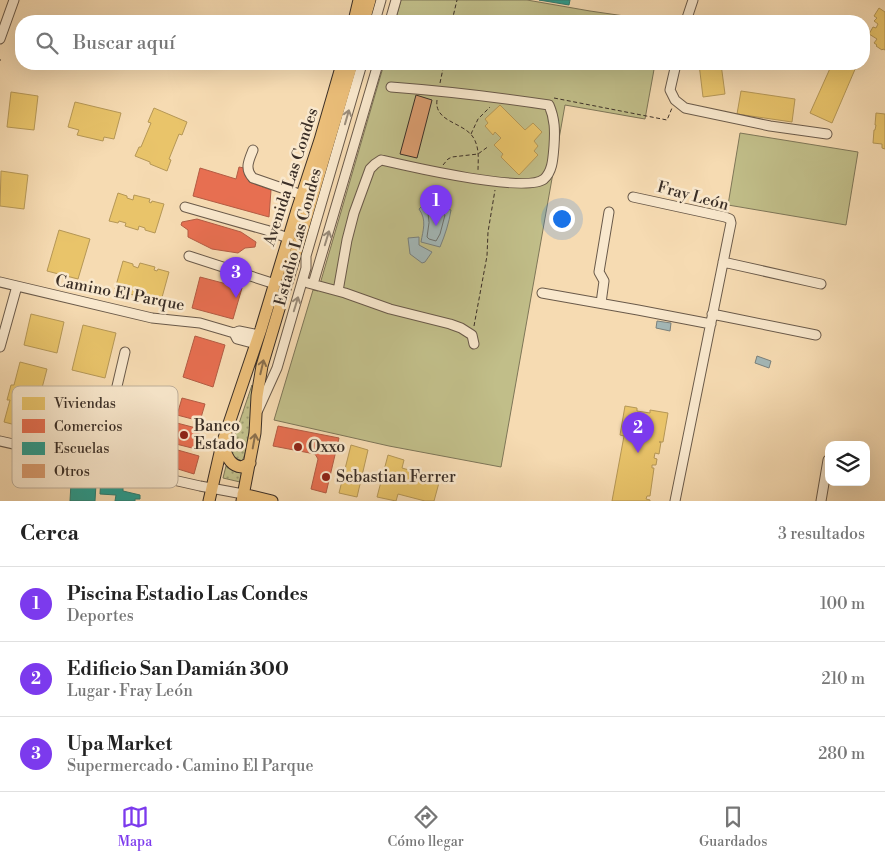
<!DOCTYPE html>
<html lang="es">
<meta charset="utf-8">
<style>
body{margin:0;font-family:"Libre Bodoni",serif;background:#f2f2f2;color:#222}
.controls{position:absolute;right:15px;bottom:15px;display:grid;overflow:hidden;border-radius:10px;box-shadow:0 5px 20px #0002}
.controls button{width:45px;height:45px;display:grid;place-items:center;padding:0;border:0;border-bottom:1px solid #e0e0e0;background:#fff;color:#222;font:25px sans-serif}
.you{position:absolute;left:561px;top:218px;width:18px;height:18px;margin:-12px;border:4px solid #fff;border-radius:50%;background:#1a73e8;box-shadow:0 0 0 8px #1a73e833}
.badge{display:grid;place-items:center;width:32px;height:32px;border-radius:50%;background:#7c3aed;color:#fff;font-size:16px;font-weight:700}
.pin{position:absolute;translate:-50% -41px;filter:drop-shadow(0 1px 2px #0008)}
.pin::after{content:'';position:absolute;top:26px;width:18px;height:15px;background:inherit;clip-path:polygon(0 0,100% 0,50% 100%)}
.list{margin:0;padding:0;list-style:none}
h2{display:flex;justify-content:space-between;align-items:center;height:65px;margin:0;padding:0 20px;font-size:21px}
h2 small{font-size:16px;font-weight:400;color:#767676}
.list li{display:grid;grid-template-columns:32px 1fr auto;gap:15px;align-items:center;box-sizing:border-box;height:75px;padding:0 20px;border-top:1px solid #e0e0e0}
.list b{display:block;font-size:19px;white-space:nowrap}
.list p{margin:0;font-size:16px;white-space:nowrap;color:#767676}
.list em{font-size:16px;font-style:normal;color:#767676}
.icon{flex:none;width:28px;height:28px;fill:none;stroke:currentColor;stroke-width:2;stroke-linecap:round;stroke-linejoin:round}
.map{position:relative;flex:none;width:885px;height:501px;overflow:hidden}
.search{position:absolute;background:#fff;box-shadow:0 5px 20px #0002;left:15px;right:15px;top:15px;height:55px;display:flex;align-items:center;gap:12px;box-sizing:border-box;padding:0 18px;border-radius:20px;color:#767676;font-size:19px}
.sheet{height:290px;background:#fff}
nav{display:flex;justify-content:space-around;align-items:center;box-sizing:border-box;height:70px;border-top:1px solid #e0e0e0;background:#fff;font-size:14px;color:#767676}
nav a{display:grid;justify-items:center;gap:2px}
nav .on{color:#7c3aed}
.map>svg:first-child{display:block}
.grass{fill:url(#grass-dots);stroke:#7e7658}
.garden{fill:#c1be89;stroke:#7e7658}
.water{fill:#a3b8b8;stroke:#79817e}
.homes{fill:#e9c46a;stroke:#b59756}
.shops{fill:#e76f51;stroke:#b35c44}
.schools{fill:#2a9d8f;stroke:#2f7c70}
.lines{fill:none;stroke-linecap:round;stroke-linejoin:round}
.shore{stroke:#6f7470;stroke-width:1}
.building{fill:#da9d70;stroke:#3b2f27}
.minor-casing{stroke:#6a5a4a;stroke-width:11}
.major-casing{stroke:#3b2f27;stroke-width:13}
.path{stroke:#3b2f27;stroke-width:1;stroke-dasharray:4 2.5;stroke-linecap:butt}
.minor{stroke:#f9e8cd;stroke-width:9}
.major{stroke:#ebbe79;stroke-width:11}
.oneway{stroke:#9a8c7a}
.oneway2{stroke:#8a6f4c}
.poi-dot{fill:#8f2418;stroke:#f9e8cd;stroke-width:2}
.labels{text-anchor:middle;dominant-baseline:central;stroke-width:5;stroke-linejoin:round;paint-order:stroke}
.street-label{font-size:16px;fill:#3b2f27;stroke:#f9e8cd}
.poi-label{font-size:16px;fill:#3b2f27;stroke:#f9e8cd;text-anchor:start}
.key{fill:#f9e8cd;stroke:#c0b09b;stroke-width:1}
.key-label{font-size:14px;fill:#3b2f27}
</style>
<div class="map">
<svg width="885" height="501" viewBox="0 0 885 501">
<defs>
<pattern id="grass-dots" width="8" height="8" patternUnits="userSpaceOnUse" patternTransform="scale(1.25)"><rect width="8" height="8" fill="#c1be89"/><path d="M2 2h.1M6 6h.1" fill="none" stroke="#9e9b70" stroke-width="1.8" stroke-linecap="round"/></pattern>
</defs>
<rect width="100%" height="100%" fill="#f6dbb2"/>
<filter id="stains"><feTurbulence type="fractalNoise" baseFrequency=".004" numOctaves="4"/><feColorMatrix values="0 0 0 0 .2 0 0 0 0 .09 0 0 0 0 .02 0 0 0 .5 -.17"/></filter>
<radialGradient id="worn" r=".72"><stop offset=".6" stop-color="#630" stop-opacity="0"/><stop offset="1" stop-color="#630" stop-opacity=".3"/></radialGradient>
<!-- grass -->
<path class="grass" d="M252 385C252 401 250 448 242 461H234L230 450Z
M226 466 236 472H242L240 482 223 478Z"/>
<!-- garden -->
<path class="garden" d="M401 0H527L590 11 659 21H395Z
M384 64H655L645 119 565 105 501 467 389 446 274 420 313 290 318 291Z
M740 133 858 152 846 225 728 205Z"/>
<!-- water -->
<path class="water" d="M426 202 430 204 451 210C449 223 445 235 440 247L421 242C423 230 427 220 419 209Z
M419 237V245L432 252 425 262 422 263 410 254 408 238Z
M657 321 671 323 670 331 656 328Z
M757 356 771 361 769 368 755 363Z"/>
<!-- homes -->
<path class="homes" d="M879 8 885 12V50L883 49 882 50 876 46 877 45 874 43 877 39 869 34 873 27 876 28 878 24 874 21 877 18 874 16Z
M625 64H656L655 69Z
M699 64H721L725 94 703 97Z
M832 64H848L856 67 832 123 810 113Z
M741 91 795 99 792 122 737 114Z
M11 92 38 96 34 130 7 127Z
M75 102 121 113 114 139 104 137 103 141 77 135 79 130 68 127Z
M500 105 525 130 533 123 542 132 534 141 538 146 534 151 538 155 519 175 501 157 503 154 494 145 501 138 495 132 493 135 485 126 488 123 485 119Z
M154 108 187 122 182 135 179 134 169 159 171 160 167 171 150 164V162L135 156 139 147H141L151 123 148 122Z
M876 113 885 114V149L882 148V144L873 143 874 130H875L876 125H875Z
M1 171 28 175 24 209 0 206Z
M118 193 127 196V198L133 200 134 195 150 199 149 202 151 203 152 201 164 204 155 233 145 230V228L139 226 138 230 125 226 126 223 119 221 118 223 109 221Z
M59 230 90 239 78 279 47 271Z
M123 261 133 264V266L138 268 140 263 155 267 154 270 157 271 158 269 169 272 161 301 150 298 151 296 145 294 144 298 130 294 132 290 125 288 124 291 115 289Z
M31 314 64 322 57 353 24 345Z
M83 325 116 333 105 378 72 370Z
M20 362 47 369 42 388 39 387 34 406H37L31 429 4 422 10 400H7L11 385H14Z
M625 406 637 408V411L650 413V410L668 413 663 442H659H661L659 454 655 453 654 458 657 459 656 465H652V468H654L650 496H647L646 499 650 500V501H612L624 436 620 435Z
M351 445 368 450 357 497 339 493Z
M388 455 404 460 402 468 440 479 434 501H425L398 494 396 501 377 497Z"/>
<!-- shops -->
<path class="shops" d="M239 167 244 168 249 182 271 190 269 217 193 196 200 168 236 179Z
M197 219 241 232 256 242 255 247 245 248 238 253 212 249 188 237V230L181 225 182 222Z
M200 277 242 288 233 319 192 308Z
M195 336 225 345 213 387 183 377Z
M182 398 205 404 200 421 177 415Z
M173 422 200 429 196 449 168 442Z
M278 426 339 438 326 493 311 489 318 459 315 454 273 446Z
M167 447 199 456 194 474 162 464Z"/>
<!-- schools -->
<path class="schools" d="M539 0H570L569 5Z
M101 475 123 480V491L140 495V499H135V501H115L116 495 100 494Z
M78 479 90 480V483L96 484 95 501H70L71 483H78Z"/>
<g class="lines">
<!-- shore -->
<path class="shore" d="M428 210C433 209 442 212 445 215L440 234 436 241 429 239 427 237 429 223Z"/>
</g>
<!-- building -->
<path class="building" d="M416 95 432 100 417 158 400 154Z"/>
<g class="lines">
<defs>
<path id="minor" d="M375 21 381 0
M390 21 396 0
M686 21 693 0
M0 39 14 0
M676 64 670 90 675 100 685 108 770 126 827 134
M253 150C249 160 244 169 253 178L302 195
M633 197 725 217 730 219 731 223 675 501
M185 207 266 230 288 238
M189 256 275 284
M723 262 821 284
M0 282 152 318 200 323 234 333 239 331 259 335
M308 283 345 293 390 309 450 324 461 328 472 335 474 344
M313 284 378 64
M338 291 347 240 354 213 370 169 375 164 381 160C407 166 526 194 544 179 553 171 553 157 554 146 555 131 555 119 549 105 496 97 444 91 391 87
M542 293 638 310 711 324
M601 303 604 281 599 272 609 212
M712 314 816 335
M234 333 237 339 256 344
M0 347 17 286
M258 410 277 368 306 268V256L362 64
M0 441 200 486 243 494
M99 463 125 352
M821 501 828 460"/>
<path id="major" d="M354 21 359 0
M364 21 370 0
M222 444C227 455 229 466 242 467L250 463
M243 494 272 501
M209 501 222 444 261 329 297 210 320 140 342 64
M242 501 255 433 257 396 262 366 352 64"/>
</defs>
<!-- minor casing -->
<use href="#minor" class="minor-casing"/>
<!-- major casing -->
<use href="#major" class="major-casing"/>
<!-- path -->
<path class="path" d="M452 21 457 0
M0 60H1
M440 83 444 64
M554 98 667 120 672 108
M437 100C434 122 463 122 473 137 480 148 478 160 478 171
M471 134 478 119 490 107
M443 165 448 159 452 157 478 154 489 146
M474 326 487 256 488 232 495 190"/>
<!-- minor -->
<use href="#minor" class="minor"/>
<!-- major -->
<use href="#major" class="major"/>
</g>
<!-- one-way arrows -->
<defs><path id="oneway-shaft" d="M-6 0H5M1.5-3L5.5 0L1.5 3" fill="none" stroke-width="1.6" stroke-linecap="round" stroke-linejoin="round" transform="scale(1.25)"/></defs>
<g class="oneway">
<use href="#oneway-shaft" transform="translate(347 117) rotate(-74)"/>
<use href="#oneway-shaft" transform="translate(327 238) rotate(-73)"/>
<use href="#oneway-shaft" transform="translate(296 304) rotate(-73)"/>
</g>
<g class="oneway2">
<use href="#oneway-shaft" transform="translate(262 367) rotate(-77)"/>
<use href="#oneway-shaft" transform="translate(254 441) rotate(-80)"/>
</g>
<!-- markers -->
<g class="poi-dot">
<circle cx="184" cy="435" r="5"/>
<circle cx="298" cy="447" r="5"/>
<circle cx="326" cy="477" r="5"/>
</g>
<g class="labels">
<!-- street labels -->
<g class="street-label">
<text transform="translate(291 177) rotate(-72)">Avenida Las Condes</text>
<text transform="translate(693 196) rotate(15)">Fray León</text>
<text transform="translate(298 237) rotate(-75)">Estadio Las Condes</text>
<text transform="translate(120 293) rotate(11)">Camino El Parque</text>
</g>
<!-- poi labels -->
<g class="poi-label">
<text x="194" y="426">Banco<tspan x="194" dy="18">Estado</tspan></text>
<text x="308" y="447">Oxxo</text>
<text x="336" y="477">Sebastian Ferrer</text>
</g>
</g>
<!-- legend -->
<rect x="12" y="386" width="166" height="102" rx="8" class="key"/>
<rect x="22" y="397" width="23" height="13" fill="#e9c46a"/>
<rect x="22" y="419" width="23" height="14" fill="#e76f51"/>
<rect x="22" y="442" width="23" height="13" fill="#2a9d8f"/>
<rect x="22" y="464" width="23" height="14" fill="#da9d70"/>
<g class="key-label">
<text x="54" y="408">Viviendas</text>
<text x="54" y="431">Comercios</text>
<text x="54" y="453">Escuelas</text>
<text x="54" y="476">Otros</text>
</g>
<rect width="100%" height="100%" filter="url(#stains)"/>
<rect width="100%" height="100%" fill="url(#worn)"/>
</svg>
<div class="controls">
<button><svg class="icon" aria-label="layers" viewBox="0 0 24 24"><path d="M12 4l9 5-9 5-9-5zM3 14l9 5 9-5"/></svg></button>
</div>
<div class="you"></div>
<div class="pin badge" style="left:436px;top:226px">1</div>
<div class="pin badge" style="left:638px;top:453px">2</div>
<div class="pin badge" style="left:236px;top:298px">3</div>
<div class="search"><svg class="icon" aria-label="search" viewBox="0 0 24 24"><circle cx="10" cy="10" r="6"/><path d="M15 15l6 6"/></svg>Buscar aquí</div>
</div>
<section class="sheet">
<h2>Cerca<small>3 resultados</small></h2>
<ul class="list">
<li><span class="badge">1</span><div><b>Piscina Estadio Las Condes</b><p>Deportes</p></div><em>100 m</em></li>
<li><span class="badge">2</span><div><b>Edificio San Damián 300</b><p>Lugar · Fray León</p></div><em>210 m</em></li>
<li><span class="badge">3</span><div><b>Upa Market</b><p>Supermercado · Camino El Parque</p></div><em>280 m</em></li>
</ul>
</section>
<nav>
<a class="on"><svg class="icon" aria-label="map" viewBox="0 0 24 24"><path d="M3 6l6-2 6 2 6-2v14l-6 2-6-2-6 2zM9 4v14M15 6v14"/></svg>Mapa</a>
<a><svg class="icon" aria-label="directions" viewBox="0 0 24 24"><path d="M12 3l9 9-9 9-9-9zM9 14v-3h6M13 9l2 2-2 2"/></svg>Cómo llegar</a>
<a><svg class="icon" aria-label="saved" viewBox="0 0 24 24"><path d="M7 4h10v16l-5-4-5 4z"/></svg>Guardados</a>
</nav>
